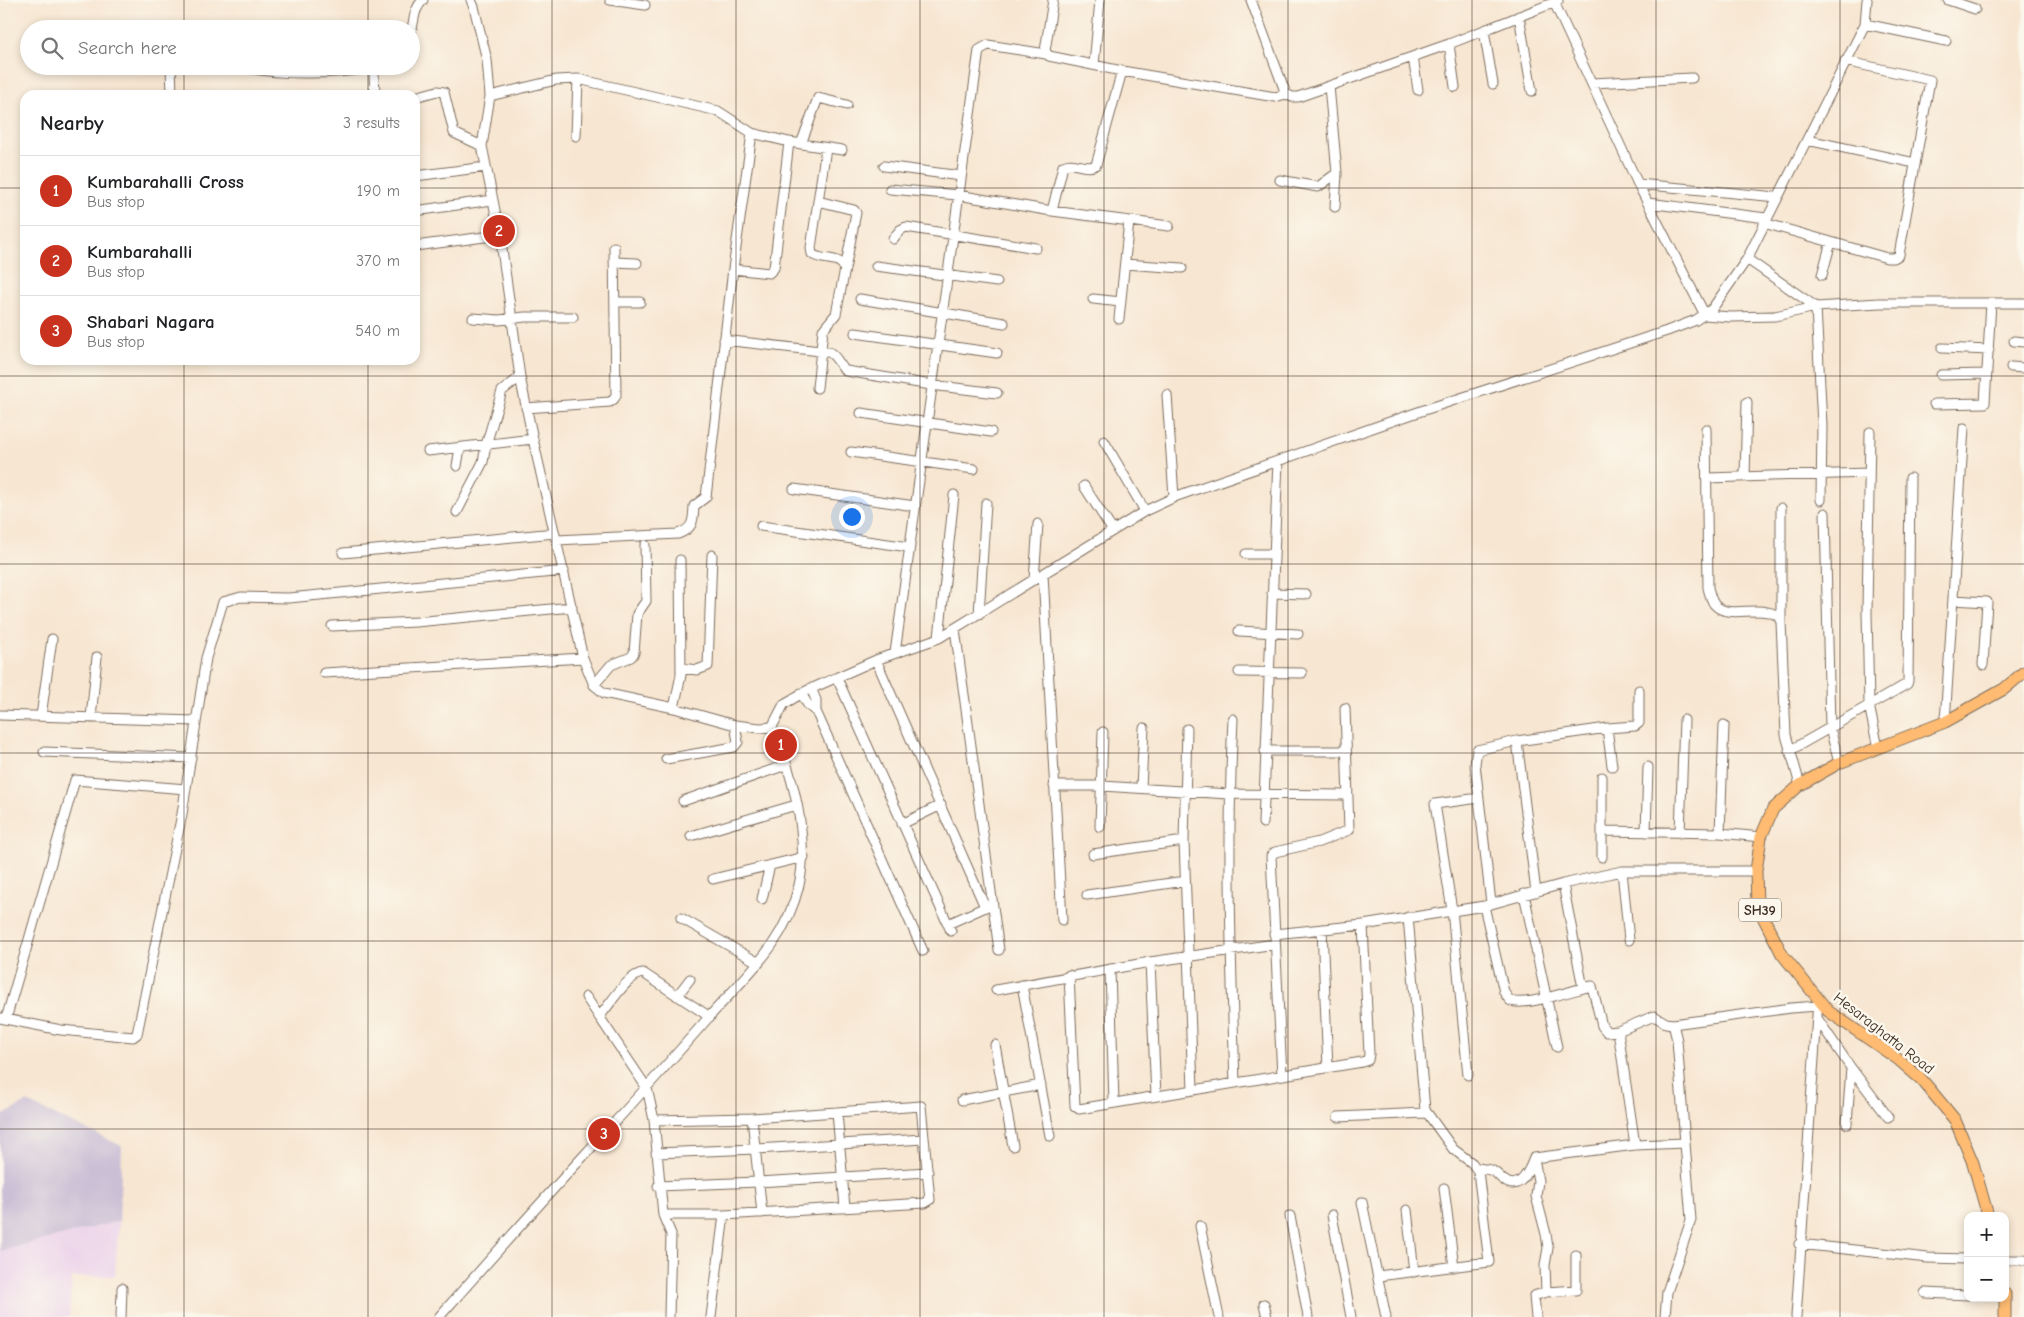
<!DOCTYPE html>
<meta charset="utf-8">
<style>
body{margin:0;font-family:"Comic Neue",sans-serif;background:#f6f6f6;color:#202124}
.controls{position:absolute;right:15px;bottom:15px;display:grid;overflow:hidden;border-radius:10px;box-shadow:0 2px 8px #0003}
.controls button{width:45px;height:45px;display:grid;place-items:center;padding:0;border:0;border-bottom:1px solid #e0e0e0;background:#fff;color:#202124;font:25px sans-serif}
.you{position:absolute;left:851px;top:516px;width:18px;height:18px;margin:-12px;border:4px solid #fff;border-radius:50%;background:#1a73e8;box-shadow:0 0 0 8px #1a73e833}
.badge{display:grid;place-items:center;width:32px;height:32px;border-radius:50%;background:#c8321e;color:#fff;font-size:16px;font-weight:700}
.pin{position:absolute;translate:-50% -50%;border:2px solid #fff;box-shadow:0 1px 5px #0006}
.list{margin:0;padding:0;list-style:none}
h2{display:flex;justify-content:space-between;align-items:center;height:65px;margin:0;padding:0 20px;font-size:21px}
h2 small{font-size:16px;font-weight:400;color:#757577}
.list li{display:grid;grid-template-columns:32px 1fr auto;gap:15px;align-items:center;box-sizing:border-box;height:70px;padding:0 20px;border-top:1px solid #e0e0e0}
.list b{display:block;font-size:19px;white-space:nowrap}
.list p{margin:0;font-size:16px;white-space:nowrap;color:#757577}
.list em{font-size:16px;font-style:normal;color:#757577}
.icon{flex:none;width:28px;height:28px;fill:none;stroke:currentColor;stroke-width:2;stroke-linecap:round;stroke-linejoin:round}
.map{position:relative;flex:none;width:2024px;height:1317px;overflow:hidden}
.search{position:absolute;background:#fff;box-shadow:0 2px 8px #0003;left:20px;top:20px;width:400px;height:55px;display:flex;align-items:center;gap:12px;box-sizing:border-box;padding:0 18px;border-radius:28px;color:#757577;font-size:19px}
.panel{position:absolute;background:#fff;box-shadow:0 2px 8px #0003;left:20px;top:90px;width:400px;height:275px;border-radius:15px}
.map>svg:first-child{display:block}
.built{fill:#ebd1eb}
.industrial{fill:#cbbfd5}
.lines{fill:none;stroke-linecap:round;stroke-linejoin:round}
.minor-casing{stroke:#7d6c5d;stroke-width:11}
.major-casing{stroke:#7d6c5d;stroke-width:13}
.minor{stroke:#fff;stroke-width:9}
.major{stroke:#febb71;stroke-width:11}
.grid{fill:none;stroke:#3b2a1e;stroke-width:1;stroke-opacity:0.55}
.labels{text-anchor:middle;dominant-baseline:central;stroke-width:5;stroke-linejoin:round;paint-order:stroke}
.shield{fill:#fbf7ec;stroke:#75685c;stroke-width:1}
.shield-label{font-size:14px;font-weight:bold;fill:#3b2a1e}
.street-label{font-size:15px;fill:#3b2a1e;stroke:#fbf7ec}
</style>
<div class="map">
<svg width="2024" height="1317" viewBox="0 0 2024 1317">
<rect width="100%" height="100%" fill="#fbf7ec"/>
<filter id="ink" filterUnits="userSpaceOnUse"><feTurbulence type="fractalNoise" baseFrequency=".02" numOctaves="2"/><feDisplacementMap in="SourceGraphic" scale="10" xChannelSelector="R" yChannelSelector="G"/><feConvolveMatrix kernelMatrix="1 2 1 2 8 2 1 2 1" color-interpolation-filters="sRGB"/></filter>
<filter id="wash" filterUnits="userSpaceOnUse"><feTurbulence type="fractalNoise" baseFrequency=".0096" numOctaves="4" result="noise"/><feDisplacementMap in="SourceGraphic" scale="20" xChannelSelector="R" yChannelSelector="G"/><feGaussianBlur stdDeviation="1.12" result="paint"/><feColorMatrix in="noise" values="0 0 0 0 0 0 0 0 0 0 0 0 0 0 0 0 0 1.4 0 .05"/><feComposite in="paint" operator="in"/></filter>
<g filter="url(#wash)">
<rect width="100%" height="100%" fill="#f7e6d1"/>
<!-- built -->
<path class="built" d="M119 1221 115 1276 72 1277 69 1317H0V1251Z"/>
<!-- industrial -->
<path class="industrial" d="M27 1102 122 1146 119 1221 0 1251V1117Z"/>
</g>
<g filter="url(#ink)">
<g class="lines">
<defs>
<path id="minor" d="M471 0 474 7 487 60 490 96 482 146 500 235 520 377 533 439 583 658 594 685 604 693 674 708 735 725 760 728 772 727
M610 0 645 5
M1053 0 1045 51 1049 56 1122 71 1275 97 1286 94
M1251 0 1286 94 1292 97H1298L1449 44 1558 1
M1948 0 1975 9
M1554 2 1638 184 1705 315 1730 317 1775 316 1816 307 1879 303H2024
M1519 16 1532 91
M1865 24 1946 41
M1484 31 1493 84
M411 32C415 19 413 10 423 0
M1449 44 1455 87
M1413 57 1418 90
M1094 65 1100 0
M171 66 172 95
M237 66C279 75 328 75 371 68L374 72 375 95
M1592 83 1692 78
M1329 86 1337 173 1335 207
M490 96 556 80 578 79 718 111 752 133 789 142 842 150
M415 97 437 91 444 92 454 133 482 146
M576 136 578 79
M1807 140 1915 163
M801 144 818 98 847 105
M884 166 961 176
M415 176 486 167
M1280 180 1318 187 1337 173
M1638 184 1777 197
M890 189 958 195 1052 211 1169 226
M818 201 854 210 856 213 845 269
M1648 203 1766 218
M415 211 492 200
M1052 211 1063 166C1074 160 1086 171 1096 165L1122 71
M1764 223 1887 258H1894L1899 255 1930 80 1845 61
M893 239 900 230 906 227 1036 248
M415 246 500 235
M1747 259 1816 307 1822 425 1821 500
M614 262 637 263
M1125 264 1182 268
M876 266 997 282
M733 269 769 273 774 268 789 142
M1822 275 1831 242
M860 299 1004 323
M1093 299 1121 302
M615 302H640
M473 318 499 320 525 317H573
M1119 319 1129 221
M855 333 997 353
M724 340 829 352C838 357 839 366 846 371L931 385 997 393
M2014 341 2024 342
M1942 348 1989 350
M2011 367 2024 368
M1941 375 1987 374
M817 388 823 330 836 314 845 269C840 255 822 262 812 254L811 248 826 148
M1167 395 1174 497
M1934 404 1985 403 1991 303
M526 408 610 402 614 399 616 395 614 247
M861 413 991 432
M1706 429 1708 588C1710 594 1711 602 1716 606 1730 619 1759 604 1778 616L1781 622 1786 735 1800 785
M1870 432 1867 612 1869 705 1878 748
M1104 441 1145 511
M428 451 533 439
M851 452 974 469
M457 466 460 448
M1745 477 1747 402
M1708 478 1869 473
M1084 486 1113 531
M794 489 915 506
M457 512 483 462 486 445 502 391 520 377
M1825 513 1830 728 1839 763
M761 526 909 547
M557 540 678 534C694 528 693 521 694 506L706 497 733 269 752 133
M343 553 555 533
M1246 554H1274
M1043 574 1062 920
M1034 580 1038 524
M1272 593 1306 594
M1953 600 1987 602 1983 665
M979 614 986 503
M1781 621V508
M332 626 416 622 572 607
M955 629 999 950
M1239 631 1298 634
M939 638 954 495
M895 653 979 50 988 45 1046 54
M876 660 985 907
M681 668 697 670 708 666 712 555
M1239 672 1302 673
M324 673 583 658
M837 678 951 931
M594 685 611 665 631 657 634 653 637 614 646 601 645 545
M801 693 808 705 814 710 816 709V700L811 688
M674 708 681 675 680 560
M815 709 923 951
M0 715 196 721
M41 716 52 639
M91 718 97 657
M1233 719C1227 841 1231 962 1235 1083
M1945 722 1964 428
M1607 728 1612 766
M1187 729 1184 841 1193 1090
M1265 751H1346
M1789 751 1907 684 1908 681 1910 478
M44 752 191 758
M666 759 734 747 738 742 735 725
M1054 786H1102L1229 794 1348 795
M1141 788 1144 728
M683 801 786 765
M1263 823 1278 461
M902 824 941 805
M1100 827 1103 732
M1602 831 1720 833 1761 837
M1646 832 1648 767
M1680 833 1684 720
M1720 833 1724 725
M691 836 796 805
M1093 854 1184 841
M1602 857V777
M1622 871 1629 940
M713 879 804 857
M1563 884 1583 988
M1536 892 1517 741 1607 728 1635 726 1639 723V690
M1524 894 1557 1047
M1087 895 1185 881
M762 899 770 865
M1491 903 1475 764 1477 750 1517 741
M1484 906 1504 992C1506 995 1508 999 1511 1001 1526 1007 1575 989 1592 986L1602 1026 1607 1032 1618 1031 1654 1016 1666 1023 1673 1024 1791 1008 1818 1006
M681 918 759 963
M948 924 990 905
M1322 929 1328 1068
M1274 934 1363 925 1484 906 1563 884 1622 871H1756
M1150 962 1156 1096
M1110 969 1114 1103
M1069 975 1075 1106 1079 1109 1362 1062 1368 1060 1369 1054 1363 925
M1022 985 1050 1136
M996 990 1150 962 1275 944
M677 996 690 979
M586 997 647 1088 654 1120 663 1215H724L925 1203 930 1200 921 1106 752 1118 654 1120
M599 1017C609 1006 628 974 643 973L710 1017
M0 1018 61 1030 133 1037 137 1034 182 814 206 658 223 602 241 597 289 598 564 571
M1817 1018 1851 1068 1888 1117
M6 1019 75 780 186 789
M1618 1031 1635 1145 1685 1143
M995 1045 1013 1146
M1282 1075 1271 856 1275 852 1319 842 1349 830 1345 708
M1468 1075 1452 910 1435 804 1479 798
M962 1100 1041 1085
M837 1112 845 1208
M1338 1117 1425 1113
M752 1118 762 1213
M1847 1124 1851 1068
M656 1153 756 1149 924 1139
M1534 1158 1538 1181 1536 1196 1546 1234 1548 1248 1545 1265 1546 1292
M1477 1168C1482 1169 1488 1169 1493 1171 1498 1174 1500 1178 1505 1181 1520 1192 1530 1169 1534 1158L1635 1145
M658 1186 758 1182 928 1172
M1444 1188 1454 1267
M1362 1202 1386 1317
M1407 1210 1414 1272
M663 1215 671 1234 669 1317
M1332 1215 1351 1317
M1290 1216 1308 1317
M1200 1226 1219 1317
M1799 1244 1928 1258 1968 1259
M2005 1260H2024
M1378 1276 1489 1262 1478 1171 1472 1163 1453 1149 1425 1110 1408 917
M1925 1293 1968 1295
M1264 1304 1267 1317
M121 1317 122 1288
M439 1317C493 1256 547 1195 603 1135 639 1096 674 1057 709 1017 748 973 785 944 799 885 810 838 792 770 772 727L784 704 806 691 876 660 939 638 1145 511 1177 496 1424 410 1667 331 1696 320 1712 309 1747 259 1865 24 1867 0
M711 1317 724 1215
M1536 1317 1534 1296 1546 1292 1576 1290V1255
M1665 1317 1667 1292 1691 1220 1677 1040 1673 1024
M1796 1317 1818 1001"/>
<path id="major" d="M1988 1216 1973 1163 1955 1120 1922 1080 1899 1060 1828 1011 1782 954 1757 905 1756 871 1761 837 1773 809 1800 785 1839 763 1945 722 2004 689 2024 672
M2005 1317V1294"/>
</defs>
<!-- minor casing -->
<use href="#minor" class="minor-casing"/>
<!-- major casing -->
<use href="#major" class="major-casing"/>
<!-- minor -->
<use href="#minor" class="minor"/>
<!-- major -->
<use href="#major" class="major"/>
</g>
</g>
<!-- grid -->
<path class="grid" d="M184 0V29M368 0V29M552 0V1317M736 0V1317M920 0V1317M1104 0V1317M1288 0V1317M1472 0V1317M1656 0V1317M1840 0V1317M184 66V95M368 66V95M0 188H25M415 188H2024M184 360V1317M368 360V1317M0 376H2024M0 564H2024M0 753H2024M0 941H2024M0 1129H2024"/>
<g class="labels">
<!-- shield labels -->
<rect class="shield" x="1739" y="898.5" width="42" height="23" rx="4"/>
<g class="shield-label">
<text x="1760" y="910">SH39</text>
</g>
<!-- street labels -->
<g class="street-label">
<text transform="translate(1884 1033) rotate(38)">Hesaraghatta Road</text>
</g>
</g>
</svg>
<div class="controls">
<button>+</button>
<button>−</button>
</div>
<div class="you"></div>
<div class="pin badge" style="left:781px;top:745px">1</div>
<div class="pin badge" style="left:499px;top:231px">2</div>
<div class="pin badge" style="left:604px;top:1134px">3</div>
<div class="search"><svg class="icon" aria-label="search" viewBox="0 0 24 24"><circle cx="10" cy="10" r="6"/><path d="M15 15l6 6"/></svg>Search here</div>
<section class="panel">
<h2>Nearby<small>3 results</small></h2>
<ul class="list">
<li><span class="badge">1</span><div><b>Kumbarahalli Cross</b><p>Bus stop</p></div><em>190 m</em></li>
<li><span class="badge">2</span><div><b>Kumbarahalli</b><p>Bus stop</p></div><em>370 m</em></li>
<li><span class="badge">3</span><div><b>Shabari Nagara</b><p>Bus stop</p></div><em>540 m</em></li>
</ul>
</section>
</div>
